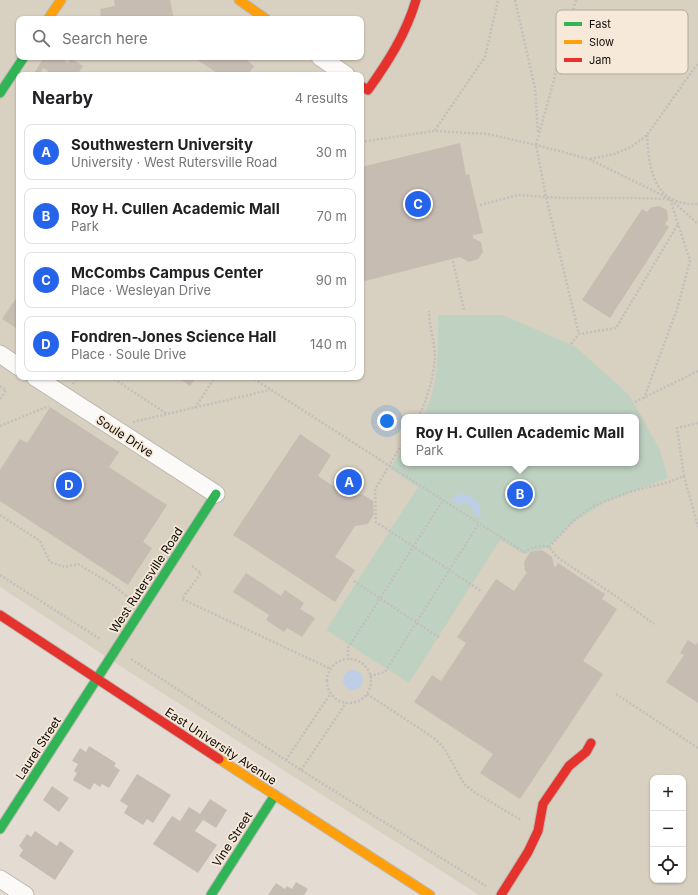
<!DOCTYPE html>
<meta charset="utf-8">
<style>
body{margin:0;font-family:Inter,sans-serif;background:#f2f2f2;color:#202124}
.controls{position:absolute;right:12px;bottom:12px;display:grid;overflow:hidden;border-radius:8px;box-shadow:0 1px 3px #0004}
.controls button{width:36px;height:36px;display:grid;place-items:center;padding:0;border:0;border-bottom:1px solid #e0e0e0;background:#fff;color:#202124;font:20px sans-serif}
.you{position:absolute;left:387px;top:421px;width:14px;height:14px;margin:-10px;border:3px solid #fff;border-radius:50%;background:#1a73e8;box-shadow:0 0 0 6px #1a73e833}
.badge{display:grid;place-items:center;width:26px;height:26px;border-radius:50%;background:#2563eb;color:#fff;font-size:13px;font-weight:700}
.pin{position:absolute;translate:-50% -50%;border:2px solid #fff;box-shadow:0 1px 4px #0006}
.popup{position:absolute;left:401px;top:414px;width:238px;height:52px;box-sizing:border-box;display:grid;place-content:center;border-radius:8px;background:#fff;filter:drop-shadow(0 1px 3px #0005);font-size:13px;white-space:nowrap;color:#757577}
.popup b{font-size:15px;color:#202124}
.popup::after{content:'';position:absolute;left:50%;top:100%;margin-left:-8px;border:8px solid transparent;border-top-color:#fff}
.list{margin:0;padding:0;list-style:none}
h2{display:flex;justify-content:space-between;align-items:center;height:52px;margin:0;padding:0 16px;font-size:17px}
h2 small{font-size:13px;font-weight:400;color:#757577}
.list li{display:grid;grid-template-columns:26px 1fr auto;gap:12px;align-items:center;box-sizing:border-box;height:56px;margin:0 8px 8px;padding:0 8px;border:1px solid #e0e0e0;border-radius:8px}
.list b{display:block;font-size:15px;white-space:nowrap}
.list p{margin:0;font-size:13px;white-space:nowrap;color:#757577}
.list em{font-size:13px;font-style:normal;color:#757577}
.icon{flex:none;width:22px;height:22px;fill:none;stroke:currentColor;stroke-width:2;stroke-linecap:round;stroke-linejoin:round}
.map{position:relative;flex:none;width:698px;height:895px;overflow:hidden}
.search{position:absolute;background:#fff;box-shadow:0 1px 3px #0004;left:16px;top:16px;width:348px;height:44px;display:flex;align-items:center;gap:10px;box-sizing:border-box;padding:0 14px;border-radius:8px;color:#757577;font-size:15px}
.panel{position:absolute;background:#fff;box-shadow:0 1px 3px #0004;left:16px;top:72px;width:348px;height:308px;border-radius:8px}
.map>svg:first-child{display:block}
.education{fill:#d8d0c0;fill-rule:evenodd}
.green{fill:#bfd2c2}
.water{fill:#becee6}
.building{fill:#c7bcb2}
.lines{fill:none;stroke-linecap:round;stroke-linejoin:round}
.street-casing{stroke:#bcb7b0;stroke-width:19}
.fast-casing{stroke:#bcb7b0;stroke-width:11}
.slow-casing{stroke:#bcb7b0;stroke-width:11}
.jam-casing{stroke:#bcb7b0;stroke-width:11}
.path{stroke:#c2bfbc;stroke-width:2.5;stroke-dasharray:2 2;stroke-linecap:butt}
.street{stroke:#fbfaf8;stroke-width:17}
.fast{stroke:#30b455;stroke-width:9}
.slow{stroke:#ff9f0a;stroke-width:9}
.jam{stroke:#e5322d;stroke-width:9}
.labels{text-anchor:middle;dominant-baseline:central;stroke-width:3.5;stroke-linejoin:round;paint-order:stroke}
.street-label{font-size:12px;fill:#100c07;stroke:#f7e9da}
.key{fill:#f7e9da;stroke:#b2a79b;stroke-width:1}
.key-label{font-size:11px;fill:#100c07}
</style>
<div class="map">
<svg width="698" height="895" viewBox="0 0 698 895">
<rect width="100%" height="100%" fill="#e4dcd3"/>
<!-- education -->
<path class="education" d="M0 0H698V895H479L128 671 0 587ZM19 19H361V57H19ZM19 75H361V377H19ZM404 417H636V463H404ZM653 778H683V880H653Z"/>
<!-- green -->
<path class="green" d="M438 315H503L576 347 629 395 659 448 668 478 607 501 568 526 549 547 524 554 500 540 409 683 326 630 418 487 390 469 404 446V463H636V417H422C440 388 438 348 438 315Z"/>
<!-- water -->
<path class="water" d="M462 494C475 495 483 505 480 518L474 514C472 504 467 501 457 504L451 500 456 496Z
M343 680a10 10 0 1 1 20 0a10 10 0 1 1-20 0Z"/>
<!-- building -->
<path class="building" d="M114 0H170L174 19H101L100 9 115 6Z
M44 57H67L65 61 68 63 71 58 83 66 77 75H45L48 71 43 68 39 75 35 72Z
M197 57H251L248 61 254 66 248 75H220L196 59Z
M460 143 466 175 469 174 483 233 473 235V238L481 242 483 252 478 259 469 262 460 257 361 282V167Z
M659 206 667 210 668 220 665 224 669 227 610 318 582 300 642 209 647 212 650 208Z
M19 294V330L2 319Z
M177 377H196L190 386Z
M50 407 119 452 109 467 167 505 143 542 152 548 128 585 0 501V470L20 439 27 443Z
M300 434 331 455 318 476 350 497 362 494 373 501 374 514 368 524 355 526 335 557 355 570 335 602 233 535Z
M542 550 552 557 554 566 556 567 558 563 605 594 602 599 617 609 583 661 603 674 520 799 480 773 493 754 414 702 432 675 441 681 466 643 457 637 496 579 514 591 527 572 525 571 524 562 530 552Z
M246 573 281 596 285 590 304 603 300 609 315 618 302 637 287 628 284 632 266 620 269 615 233 592Z
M688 640 696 645 698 641V703L666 682 684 655 680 653Z
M89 746 116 763 114 766 120 770 109 788 102 784 100 787 94 783 90 790 73 780 77 773 74 771 78 764 72 761 80 748 86 752Z
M137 774 171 795 153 823 147 819 143 825 124 813 128 806 120 801Z
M52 786 69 798 59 812 43 800Z
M210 799 227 810 216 828 203 820 195 831 217 845 198 873 153 844 172 816 180 821 189 807 200 814Z
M35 831 57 846 60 841 74 851 55 880 19 856 23 850 19 846 27 834 31 837Z
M296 882 308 889 304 895H268L276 883 285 889 287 886 292 889Z"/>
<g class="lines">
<defs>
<path id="street" d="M320 57 346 75
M0 354 19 367
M35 377 216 494
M0 879 25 895"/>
<path id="fast" d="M0 93 24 57
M0 829 216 494
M211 895 275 795"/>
<path id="slow" d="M239 0 266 19
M48 19 61 0
M219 759 430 895"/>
<path id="jam" d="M361 86 368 90C388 62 406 34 416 0
M0 615 219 759
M501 895 528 852 538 831 543 804 569 766 586 752 591 743"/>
</defs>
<!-- street casing -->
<use href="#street" class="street-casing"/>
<!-- fast casing -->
<use href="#fast" class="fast-casing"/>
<!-- slow casing -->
<use href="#slow" class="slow-casing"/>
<!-- jam casing -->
<use href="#jam" class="jam-casing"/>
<!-- path -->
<path class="path" d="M515 0 535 88 538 133
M576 0 536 145 546 197 579 334
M435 130 485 57 498 0
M647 135C649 170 654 206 698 204
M361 142 434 131 488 134 536 145 589 159 670 199 698 224
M590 159 614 154 631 147 647 135 698 63
M480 205 518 195 561 198H634L670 199 690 261 677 309 644 398
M453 261 464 310
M571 344 579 334 616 328 678 224
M111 377 167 414
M251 377 524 552C531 547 540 545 549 547L557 557 620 599 654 624
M73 384 78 377
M0 386 6 390 0 399
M635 402 698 371
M195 408 215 377
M418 417C427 402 434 375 435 357 435 344 429 326 429 311
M133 422 270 390
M0 426 49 406
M404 441 375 489 376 522 481 591
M684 476 698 527
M0 515 40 541 50 562 65 567 78 564 113 585 128 597V596
M549 547 573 521 593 506 629 492 669 482 684 476 677 428 698 423
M192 566 201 573 182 599 331 669
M0 575 100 639
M354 581 440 638
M131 659 304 772 486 886
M327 681a22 22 0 1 1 44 0a22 22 0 1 1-44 0Z
M348 660V648L442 502
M370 676 385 672 478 525
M367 694 434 738 444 748 464 784 474 792 521 820
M616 694 698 748
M286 760 331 693
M301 770 346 703"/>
<!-- street -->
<use href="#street" class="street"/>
<!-- fast -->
<use href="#fast" class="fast"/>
<!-- slow -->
<use href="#slow" class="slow"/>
<!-- jam -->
<use href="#jam" class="jam"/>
</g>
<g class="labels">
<!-- street labels -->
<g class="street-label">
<text transform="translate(125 436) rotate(33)">Soule Drive</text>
<text transform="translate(146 580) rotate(-57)">West Rutersville Road</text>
<text transform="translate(221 746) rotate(33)">East University Avenue</text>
<text transform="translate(38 748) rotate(-57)">Laurel Street</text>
<text transform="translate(232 839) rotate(-57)">Vine Street</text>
</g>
</g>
<!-- legend -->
<rect x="556" y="10" width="132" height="64" rx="6" class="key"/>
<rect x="564" y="22" width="18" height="4" fill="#30b455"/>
<rect x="564" y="40" width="18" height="4" fill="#ff9f0a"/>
<rect x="564" y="58" width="18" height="4" fill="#e5322d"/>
<g class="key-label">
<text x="589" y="28">Fast</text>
<text x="589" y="46">Slow</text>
<text x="589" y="64">Jam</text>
</g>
</svg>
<div class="controls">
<button>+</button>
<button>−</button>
<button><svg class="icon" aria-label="locate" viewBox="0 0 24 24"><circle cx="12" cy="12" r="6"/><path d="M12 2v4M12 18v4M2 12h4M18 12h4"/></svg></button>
</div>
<div class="you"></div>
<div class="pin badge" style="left:349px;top:482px">A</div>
<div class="pin badge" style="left:520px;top:494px">B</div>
<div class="popup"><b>Roy H. Cullen Academic Mall</b>Park</div>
<div class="pin badge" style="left:418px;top:204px">C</div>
<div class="pin badge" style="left:69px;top:485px">D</div>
<div class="search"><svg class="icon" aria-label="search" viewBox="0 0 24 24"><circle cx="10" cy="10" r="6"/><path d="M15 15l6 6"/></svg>Search here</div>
<section class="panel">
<h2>Nearby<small>4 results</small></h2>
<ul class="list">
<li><span class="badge">A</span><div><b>Southwestern University</b><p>University · West Rutersville Road</p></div><em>30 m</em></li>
<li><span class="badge">B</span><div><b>Roy H. Cullen Academic Mall</b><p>Park</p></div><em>70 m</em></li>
<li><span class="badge">C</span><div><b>McCombs Campus Center</b><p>Place · Wesleyan Drive</p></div><em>90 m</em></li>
<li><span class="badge">D</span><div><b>Fondren-Jones Science Hall</b><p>Place · Soule Drive</p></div><em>140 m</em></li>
</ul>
</section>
</div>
